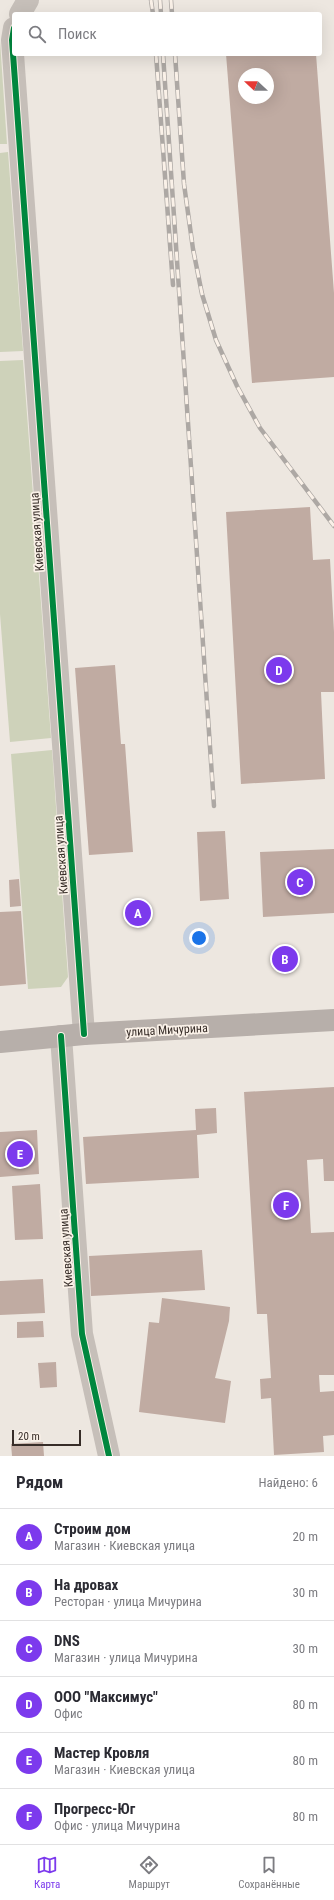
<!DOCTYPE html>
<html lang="ru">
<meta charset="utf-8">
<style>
body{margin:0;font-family:"Roboto Condensed",sans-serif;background:#f2f2f3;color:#2b2b33}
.compass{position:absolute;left:238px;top:68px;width:36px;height:36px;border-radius:50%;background:#fff;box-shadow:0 4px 16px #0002;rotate:292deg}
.scale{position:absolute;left:12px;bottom:10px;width:69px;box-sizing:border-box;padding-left:4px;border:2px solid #372d28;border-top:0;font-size:11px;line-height:14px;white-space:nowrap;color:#372d28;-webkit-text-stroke:3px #faf1e8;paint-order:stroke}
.you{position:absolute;left:199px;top:938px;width:14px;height:14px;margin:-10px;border:3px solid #fff;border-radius:50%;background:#1a73e8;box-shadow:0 0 0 6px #1a73e833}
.badge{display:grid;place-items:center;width:26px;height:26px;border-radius:50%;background:#7c3aed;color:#fff;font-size:13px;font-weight:700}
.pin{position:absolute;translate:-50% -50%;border:2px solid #fff;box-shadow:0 1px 4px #0006}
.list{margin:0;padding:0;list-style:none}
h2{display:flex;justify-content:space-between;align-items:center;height:52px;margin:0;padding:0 16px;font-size:17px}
h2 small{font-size:13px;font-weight:400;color:#7c7c81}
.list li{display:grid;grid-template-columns:26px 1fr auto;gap:12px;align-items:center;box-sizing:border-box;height:56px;padding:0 16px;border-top:1px solid #e1e1e2}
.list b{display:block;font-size:15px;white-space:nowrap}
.list p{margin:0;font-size:13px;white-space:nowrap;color:#7c7c81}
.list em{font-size:13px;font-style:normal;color:#7c7c81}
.icon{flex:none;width:22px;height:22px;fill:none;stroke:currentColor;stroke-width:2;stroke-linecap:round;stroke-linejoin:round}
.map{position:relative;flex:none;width:334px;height:1456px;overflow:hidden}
.search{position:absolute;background:#fff;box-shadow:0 4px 16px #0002;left:12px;right:12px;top:12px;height:44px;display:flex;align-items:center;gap:10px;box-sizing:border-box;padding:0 14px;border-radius:4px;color:#7c7c81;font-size:15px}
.sheet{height:388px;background:#fff}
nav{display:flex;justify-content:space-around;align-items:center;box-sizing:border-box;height:56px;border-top:1px solid #e1e1e2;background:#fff;font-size:11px;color:#7c7c81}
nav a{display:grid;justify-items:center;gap:2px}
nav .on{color:#7c3aed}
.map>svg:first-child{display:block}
.green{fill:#ced2ba}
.building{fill:#c0aba2;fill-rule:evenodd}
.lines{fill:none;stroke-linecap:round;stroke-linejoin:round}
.street{stroke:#c6bfb9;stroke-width:22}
.secondary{stroke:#b7afaa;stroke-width:22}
.rail-casing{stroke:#ada8a4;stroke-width:4.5}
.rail{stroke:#faf1e8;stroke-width:3;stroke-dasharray:9;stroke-linecap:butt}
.cycleway-casing{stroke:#faf1e8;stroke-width:8}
.cycleway{stroke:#00873e;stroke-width:6}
.labels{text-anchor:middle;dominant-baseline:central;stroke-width:3.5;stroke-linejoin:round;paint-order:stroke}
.street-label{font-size:12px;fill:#372d28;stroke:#faf1e8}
</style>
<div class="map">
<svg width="334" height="1456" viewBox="0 0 334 1456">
<rect width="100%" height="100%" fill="#ede7e0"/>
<!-- green -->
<path class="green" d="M0 41 7 144H0Z
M8 152 23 351 0 352V153Z
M23 360 51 738 10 742 0 614V361Z
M52 750 68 977 61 987 28 989 11 754Z"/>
<!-- building -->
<path class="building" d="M226 54H316L334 293V377L252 383ZM244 74H268V98H244Z
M310 507 313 560 330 559 334 632V692H321L325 779 241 784 226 512Z
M115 665 121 744H125L133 852 89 855 75 668Z
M225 831 229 899 200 901 197 832Z
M334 849V913L263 917 260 852Z
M19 879 21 906 10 907 9 880Z
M21 911 26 984 0 986V912Z
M291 948 292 969H279L278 949Z
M334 1087V1181H324L323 1159 307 1160 311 1233 334 1232V1375H319L320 1392 334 1391V1435L323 1436 324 1452 274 1455 271 1398 261 1399 260 1379 271 1378 267 1314H257L244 1092Z
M216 1108 217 1133 197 1135 199 1178 86 1184 83 1137 196 1130 195 1109Z
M37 1130 39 1174 0 1177V1132Z
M40 1184 43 1239 15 1240 12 1186Z
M202 1250 205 1290 91 1296 89 1256Z
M43 1279 45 1313 0 1315V1281Z
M162 1298 230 1307 229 1321 215 1378 231 1381 225 1423 139 1412 149 1322 159 1323Z
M43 1321 44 1337 17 1338V1322Z
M56 1362 57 1387 40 1388 38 1363Z
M43 1442 44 1456H12L11 1444Z"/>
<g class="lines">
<!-- street -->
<path class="street" d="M20 14 28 0
M14 28 12 40 84 1034
M61 1036 82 1334 109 1456"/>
<!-- secondary -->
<path class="secondary" d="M0 1042 84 1034 334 1020"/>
<defs>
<path id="rail" d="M151 0 153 14
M160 0 161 14
M171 0 172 14
M156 54 173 285
M163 54 214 806
M175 54 184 184 193 249 202 294 216 340 237 386 260 428 334 526"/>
</defs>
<!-- rail casing -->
<use href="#rail" class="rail-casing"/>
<!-- rail -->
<use href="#rail" class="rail"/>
<defs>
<path id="cycleway" d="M14 28 12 40 84 1034
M61 1036 82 1334 109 1456"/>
</defs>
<!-- cycleway casing -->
<use href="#cycleway" class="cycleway-casing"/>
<!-- cycleway -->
<use href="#cycleway" class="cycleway"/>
</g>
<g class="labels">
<!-- street labels -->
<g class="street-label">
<text transform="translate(37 532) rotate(-94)">Киевская улица</text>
<text transform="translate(61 855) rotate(-94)">Киевская улица</text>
<text transform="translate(167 1030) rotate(-3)">улица Мичурина</text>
<text transform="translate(66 1248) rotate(-94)">Киевская улица</text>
</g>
</g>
</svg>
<svg class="compass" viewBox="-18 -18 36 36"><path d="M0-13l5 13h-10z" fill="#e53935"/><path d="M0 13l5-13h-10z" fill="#7c7c81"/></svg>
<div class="scale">20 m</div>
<div class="you"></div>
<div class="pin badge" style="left:138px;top:913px">A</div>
<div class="pin badge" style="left:285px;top:959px">B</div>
<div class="pin badge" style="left:300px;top:882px">C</div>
<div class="pin badge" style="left:279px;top:670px">D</div>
<div class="pin badge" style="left:20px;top:1154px">E</div>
<div class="pin badge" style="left:286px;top:1205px">F</div>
<div class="search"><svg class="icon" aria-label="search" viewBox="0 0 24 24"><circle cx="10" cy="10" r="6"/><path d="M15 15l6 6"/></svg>Поиск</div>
</div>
<section class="sheet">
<h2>Рядом<small>Найдено: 6</small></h2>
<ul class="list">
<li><span class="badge">A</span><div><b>Строим дом</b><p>Магазин · Киевская улица</p></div><em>20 m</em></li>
<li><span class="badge">B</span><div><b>На дровах</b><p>Ресторан · улица Мичурина</p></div><em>30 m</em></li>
<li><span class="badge">C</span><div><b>DNS</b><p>Магазин · улица Мичурина</p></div><em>30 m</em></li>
<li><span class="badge">D</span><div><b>ООО &quot;Максимус&quot;</b><p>Офис</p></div><em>80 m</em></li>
<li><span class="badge">E</span><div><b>Мастер Кровля</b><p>Магазин · Киевская улица</p></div><em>80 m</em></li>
<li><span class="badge">F</span><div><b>Прогресс-Юг</b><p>Офис · улица Мичурина</p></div><em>80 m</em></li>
</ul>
</section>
<nav>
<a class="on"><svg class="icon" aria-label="map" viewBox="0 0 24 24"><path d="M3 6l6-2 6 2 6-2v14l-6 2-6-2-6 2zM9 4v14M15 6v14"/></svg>Карта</a>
<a><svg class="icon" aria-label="directions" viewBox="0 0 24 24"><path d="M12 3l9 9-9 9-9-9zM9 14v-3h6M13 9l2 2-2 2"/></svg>Маршрут</a>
<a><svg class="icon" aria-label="saved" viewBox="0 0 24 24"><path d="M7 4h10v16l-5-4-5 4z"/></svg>Сохранённые</a>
</nav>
